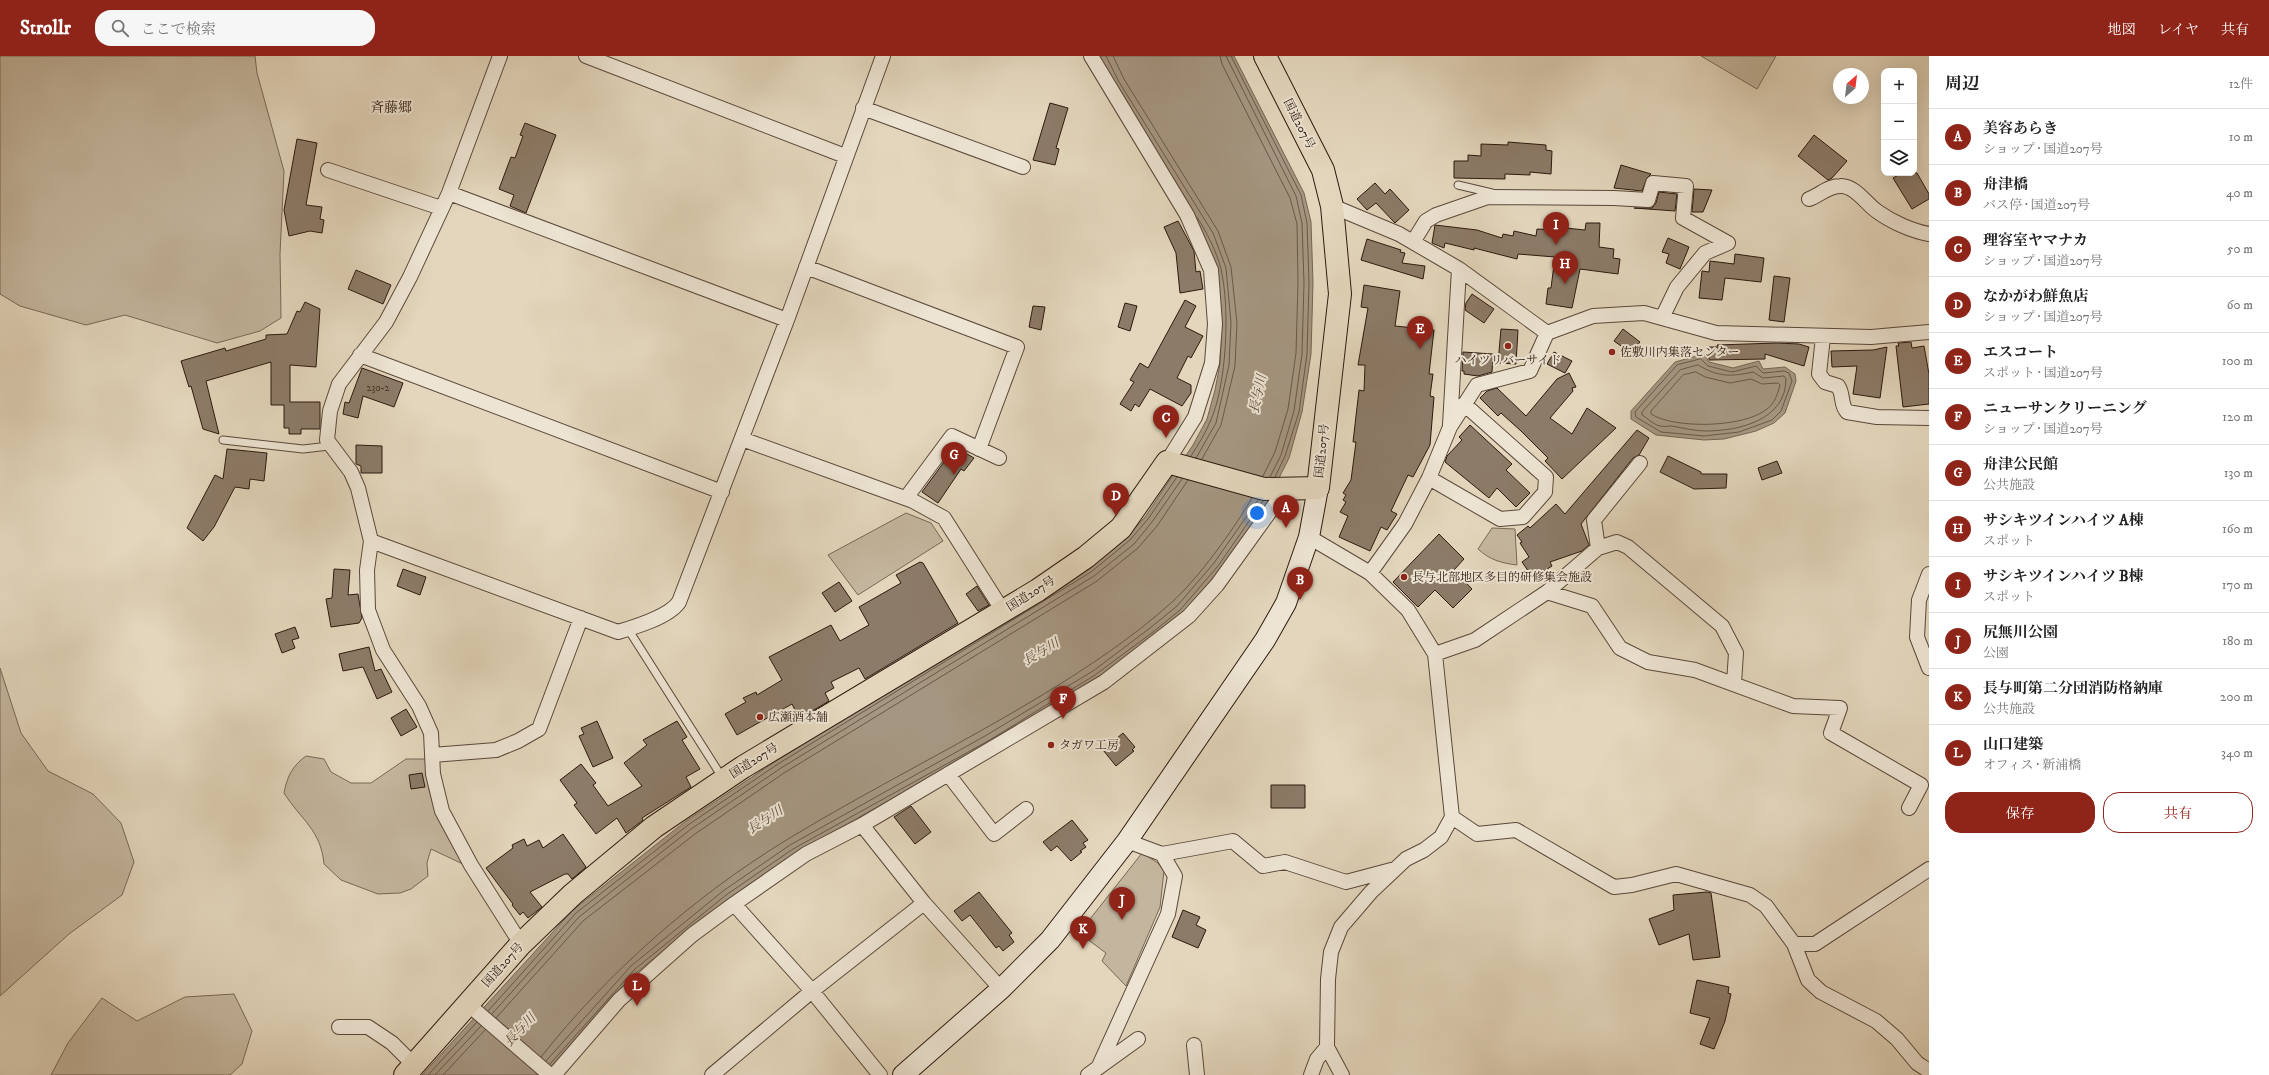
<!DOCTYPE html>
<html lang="ja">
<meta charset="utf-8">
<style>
body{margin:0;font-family:"IM FELL DW Pica","Noto Serif JP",serif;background:#f6f6f6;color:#222}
.controls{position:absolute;right:12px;top:12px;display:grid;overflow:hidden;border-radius:8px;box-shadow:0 4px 16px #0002}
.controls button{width:36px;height:36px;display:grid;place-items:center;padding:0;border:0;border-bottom:1px solid #e0e0e0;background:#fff;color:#222;font:20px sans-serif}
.compass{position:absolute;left:1833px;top:12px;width:36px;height:36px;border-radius:50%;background:#fff;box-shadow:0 4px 16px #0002;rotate:28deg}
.you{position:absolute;left:1257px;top:457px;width:14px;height:14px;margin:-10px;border:3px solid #fff;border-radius:50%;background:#1a73e8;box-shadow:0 0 0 6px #1a73e833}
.badge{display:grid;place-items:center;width:26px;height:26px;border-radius:50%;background:#8f2418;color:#fff;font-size:13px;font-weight:700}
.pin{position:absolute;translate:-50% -33px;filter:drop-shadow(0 1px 2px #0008)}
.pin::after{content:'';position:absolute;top:21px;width:14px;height:12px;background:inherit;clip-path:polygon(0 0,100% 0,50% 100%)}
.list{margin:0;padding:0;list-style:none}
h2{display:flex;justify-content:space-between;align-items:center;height:52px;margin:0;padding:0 16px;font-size:17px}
h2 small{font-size:13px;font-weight:400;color:#767676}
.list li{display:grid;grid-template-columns:26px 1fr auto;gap:12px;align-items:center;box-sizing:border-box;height:56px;padding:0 16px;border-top:1px solid #e0e0e0}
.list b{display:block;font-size:15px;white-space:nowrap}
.list p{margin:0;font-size:13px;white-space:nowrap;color:#767676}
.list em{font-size:13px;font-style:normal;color:#767676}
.actions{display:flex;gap:8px;padding:12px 16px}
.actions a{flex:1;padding:9px 0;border:1px solid #8f2418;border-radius:16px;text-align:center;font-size:14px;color:#8f2418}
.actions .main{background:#8f2418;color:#fff}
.icon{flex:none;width:22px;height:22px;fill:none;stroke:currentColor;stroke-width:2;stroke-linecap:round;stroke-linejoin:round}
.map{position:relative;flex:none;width:1929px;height:1019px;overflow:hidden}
header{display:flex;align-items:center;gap:24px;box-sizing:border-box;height:56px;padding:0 20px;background:#8f2418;color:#fff}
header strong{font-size:19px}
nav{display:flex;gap:22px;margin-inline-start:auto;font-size:14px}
.search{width:280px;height:36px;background:#f6f6f6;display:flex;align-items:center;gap:10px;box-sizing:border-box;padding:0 14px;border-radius:16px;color:#767676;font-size:15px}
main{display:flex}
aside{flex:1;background:#fff}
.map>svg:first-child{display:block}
.green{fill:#c4b69e;stroke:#786856}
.water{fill:#a59681;stroke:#756453}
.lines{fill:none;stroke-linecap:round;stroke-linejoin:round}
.shore{stroke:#695848;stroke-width:1}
.building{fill:#8c7b68;stroke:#2d190e}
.lane-casing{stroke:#5a483a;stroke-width:9}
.street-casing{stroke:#5a483a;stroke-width:16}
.secondary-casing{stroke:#2d190e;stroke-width:22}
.highway-casing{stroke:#2d190e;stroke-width:24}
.lane{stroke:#ede4d3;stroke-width:7}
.street{stroke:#ede4d3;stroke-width:14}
.secondary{stroke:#ede4d3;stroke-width:20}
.highway{stroke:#e3d6bc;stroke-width:22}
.poi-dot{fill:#8f2418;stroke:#ede4d3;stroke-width:1.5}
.labels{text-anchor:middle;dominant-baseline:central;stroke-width:4;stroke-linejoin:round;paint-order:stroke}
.number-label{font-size:10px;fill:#453224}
.street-label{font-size:12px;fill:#2d190e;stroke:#ede4d3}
.poi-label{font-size:12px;fill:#2d190e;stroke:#ede4d3;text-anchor:start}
.water-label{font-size:13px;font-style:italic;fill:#5d4b3c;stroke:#ede4d3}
.quarter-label{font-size:14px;fill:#2d190e;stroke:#ede4d3}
</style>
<header>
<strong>Strollr</strong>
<div class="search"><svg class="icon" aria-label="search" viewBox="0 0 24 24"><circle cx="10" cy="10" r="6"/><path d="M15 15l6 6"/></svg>ここで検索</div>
<nav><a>地図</a><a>レイヤ</a><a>共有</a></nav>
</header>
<main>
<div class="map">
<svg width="1929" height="1019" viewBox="0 0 1929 1019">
<rect width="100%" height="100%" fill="#e3d6bc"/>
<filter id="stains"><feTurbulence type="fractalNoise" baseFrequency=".005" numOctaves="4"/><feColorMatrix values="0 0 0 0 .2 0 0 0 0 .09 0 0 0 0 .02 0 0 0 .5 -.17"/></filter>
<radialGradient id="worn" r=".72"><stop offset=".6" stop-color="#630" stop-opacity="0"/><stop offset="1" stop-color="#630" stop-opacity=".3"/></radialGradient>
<!-- green -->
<path class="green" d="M0 0H255L257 17 284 115 280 198 281 262 260 275 217 287 125 259 86 269 20 250 0 238Z
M1701 0H1776L1757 33Z
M906 457 931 467 943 485 858 539 828 499Z
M1492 472 1515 473 1517 509C1501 507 1490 504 1478 493Z
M0 612 21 677 48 715 93 738 121 767 134 806 122 839 69 878 0 940Z
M306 700 324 703 331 716 351 727H371L406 703H428L429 733 437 761 465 809 431 793 427 807 428 820 411 833 400 837 378 838 341 824 324 808C321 774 301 764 284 737 287 721 292 710 306 700Z
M1142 797 1158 807 1164 815 1160 851 1126 930 1102 905 1106 897 1079 877Z
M234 938 252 975 242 1008 230 1019H51L68 987 102 942 137 965 185 941Z"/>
<!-- water -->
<path class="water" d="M1096 0H1234L1304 137 1311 166 1313 227 1311 298 1302 356 1289 402 1264 452 1221 512 1183 557 1098 622 990 688 795 797 728 843 637 916 547 1019H422L573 854 686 765 776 705 1089 513 1127 481 1145 461 1193 389 1207 363 1215 334 1220 308 1222 268 1217 214 1205 182 1111 30Z
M1704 298 1709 306 1733 312 1759 305 1763 313 1785 311 1795 318 1796 325 1785 357 1774 367 1756 375 1724 383 1704 384 1656 379 1631 363V355L1675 306Z"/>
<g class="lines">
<!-- shore -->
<path class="shore" d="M1106 0 1119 26 1213 177 1226 212 1231 267 1229 309 1216 367 1196 402
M1113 0 1124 23 1218 175 1231 211 1237 267 1235 310 1221 369 1202 403
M1220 0 1222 8 1290 142 1297 168 1298 227 1296 297 1288 353 1275 396 1263 420
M1226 0 1296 140 1302 167 1304 227 1302 298 1294 355 1281 399 1270 421
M1231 0 1301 139 1307 167 1309 227 1307 298 1299 356 1285 400 1275 421
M1701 303 1708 310 1732 316 1756 310 1763 317 1784 315 1789 317 1792 325 1781 355 1772 364 1739 376 1704 380 1661 376 1636 361 1635 356 1677 309Z
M1698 309C1718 321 1730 321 1753 316L1763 322 1784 320 1786 323C1786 364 1739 375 1706 375 1695 375 1683 372 1672 370 1668 370 1664 371 1660 370 1654 369 1647 362 1642 359V356L1680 314Z
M1696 316 1705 321 1730 327 1751 323 1762 328 1778 327 1780 329C1778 338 1774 348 1767 353 1744 372 1674 373 1651 358V355L1683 319Z
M1191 400C1198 389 1205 378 1210 366 1227 329 1230 252 1221 213 1216 194 1207 177 1197 161
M488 955 576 857 688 769 778 708 1091 516 1130 484 1148 463 1177 421
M492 958 579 861 691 773 781 712 1094 520 1134 488 1152 466 1182 423
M496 962 583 865 695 778 784 717 1097 525 1138 492 1157 470 1188 424
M541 1001C608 916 696 839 788 783 872 732 960 689 1044 638 1088 611 1132 582 1171 547 1198 523 1234 473 1252 442
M546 1005 631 910 723 835 790 789 985 680 1093 615 1150 572 1177 550 1214 507 1258 444
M550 1008 635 913 726 839 793 793 988 685 1095 619 1153 576 1180 554 1218 510 1263 445
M428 1019 477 966
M435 1019 481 970
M443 1019 485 974"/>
</g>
<!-- building -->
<path class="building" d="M1050 47 1068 52 1056 92 1059 93 1055 109 1033 104Z
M525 67 556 79 526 157 510 150 514 139 499 133 511 101 515 102 523 80 520 79Z
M1814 79 1847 105 1832 122 1828 124 1798 100Z
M297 83 317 87 306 149 322 151 320 163 324 164 322 177 310 175 289 180 284 154Z
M1508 86 1546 89V94L1552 95 1551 118 1530 116V119L1505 118V123L1454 122V105H1468V99L1481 100V88L1508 89Z
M1621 109 1651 118 1647 122 1642 135 1614 132Z
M1902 117H1917L1929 138V143L1912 153 1893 122Z
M1375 127 1385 138 1390 133 1409 154 1395 167 1376 147 1367 154 1357 143Z
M1694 133 1712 134 1703 156H1692Z
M1659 136 1677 138 1675 155 1634 152H1652L1656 147Z
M1178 165 1194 195 1196 216 1200 215 1203 233 1180 237 1176 197 1164 171Z
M1586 167H1600L1599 191 1614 193 1613 202 1620 203 1618 218 1580 213 1572 252 1546 248 1548 232H1551L1555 201 1518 198 1517 203 1474 192V194L1445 187 1444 192 1432 187 1435 169 1477 174 1502 182 1503 178 1513 180 1514 175 1536 180 1537 173 1555 174 1556 171 1585 174Z
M1668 182 1689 191 1680 213 1666 207 1669 198 1662 196Z
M1367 183 1401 194 1400 196 1405 197 1402 207 1425 210 1423 223 1361 204Z
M1735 198 1764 202 1761 226 1725 222 1722 244 1699 242 1702 215 1709 216 1710 205 1734 208Z
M356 214 391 229 383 248 348 233Z
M1774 220 1790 222 1784 266 1769 264Z
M1364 229 1400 235 1395 270 1434 274 1429 318H1433L1430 340 1434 341 1430 389 1413 421 1408 419 1391 455 1397 458 1387 474 1381 471 1370 495 1339 481 1348 460 1340 456 1346 446 1343 444 1346 439 1343 437 1351 424 1356 386H1353L1359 334 1364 335 1365 309H1358L1368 252 1361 251Z
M1472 238 1494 253 1484 267 1465 254 1466 247Z
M1185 244 1196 250 1185 271 1203 280 1191 302 1188 300 1177 322 1191 329V337L1182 350 1150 333 1139 351 1135 348 1131 355 1120 348 1134 326 1130 324 1140 307 1148 312Z
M305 246 320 253 316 311 290 309V346H320V373H301V378H289V372H284V349H271V306L206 325 219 378 203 373 191 330 189 331 181 305 225 292 226 295 266 283V279L287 278 297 255 300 256Z
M1125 247 1137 250 1130 275 1118 271Z
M1033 250 1045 251 1041 274 1029 271Z
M1501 273 1518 274 1516 308 1498 307Z
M1623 273 1640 286 1631 297 1614 285Z
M1911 286 1912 292 1924 290 1929 318V348L1903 351 1896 290H1899L1898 287Z
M1777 287 1799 288 1809 291 1804 310 1765 298V303L1709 304V291H1718L1717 289Z
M1887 291 1880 342 1853 338 1857 310 1832 311 1831 295 1873 294Z
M1463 296 1493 298 1492 316 1478 320 1464 318V315H1462Z
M1554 296 1572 305 1565 317 1547 308Z
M362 312 403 327 394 351 363 340 358 362 343 358 345 346 349 347Z
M1569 317 1576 331 1572 332 1573 335 1550 362 1572 378 1587 352 1616 372 1562 423 1545 405 1548 402 1521 375 1501 357 1498 360 1480 342 1487 335 1497 332 1526 360 1557 323Z
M1470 369 1512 408 1506 414 1530 437 1516 451 1497 432 1489 442 1445 406 1447 400 1462 384 1459 381Z
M1637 374 1649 382 1639 399 1633 402 1581 468 1589 489 1582 495 1550 506 1552 510 1533 522 1522 506 1529 501 1520 487 1522 486 1517 479 1528 470 1530 472 1556 448 1565 458Z
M356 389 382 390V417H361V410L356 408Z
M955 391 974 402 964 415 961 413 938 447 922 436Z
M227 393 267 397 264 425 250 423 249 433 235 431 214 471 203 485 187 472 215 419 223 423Z
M1668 400 1701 416V418H1727L1726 432 1694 433 1660 416Z
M1777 405 1782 417 1762 424 1758 412Z
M1439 478 1464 503 1454 514 1472 533 1453 552 1435 534 1418 551 1393 526Z
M920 506 923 507 958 567 865 623 859 612 831 626 834 632 825 637 829 645 802 661 801 658 798 660 792 648 737 679 725 658 746 646 743 642 756 636 757 639 782 624 769 601 831 569 840 585 869 569 859 551 901 527 896 519Z
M334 513 350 514 348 539 358 538 362 562 359 567 331 571 326 543 332 542Z
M403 513 426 521 420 539 397 530Z
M839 526 852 545 835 556 822 537Z
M977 530 989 549 978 555 966 538Z
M295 571 299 582 292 584 295 592 282 597 275 578Z
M369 591 375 615 381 613 392 636 377 643 363 611 343 615 339 598Z
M406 653 417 671 401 680 391 662Z
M597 665 613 702 593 711 579 680 584 678 581 672Z
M677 665 687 681 682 684 700 713 686 721 691 731 642 762 643 764 626 777 617 762 596 778 574 749 577 747 560 724 581 708 596 727 593 729 608 750 642 730 624 707 647 689 643 684Z
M1123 677 1135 691 1132 694 1134 695 1116 710 1103 694Z
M422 717 425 731 411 733 409 719Z
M1271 729H1305V752H1271Z
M911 750 931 776 915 788 894 761Z
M1072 764 1088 784 1083 787 1086 791 1080 795 1082 796 1071 805 1057 790 1051 795 1043 786Z
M563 778 586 811 572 823 568 818H565L530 836 542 851 528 862 523 856 520 859 512 849 513 848 486 812 513 792 512 789 524 783 527 790 539 784 543 792Z
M979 836 1012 877 1009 879 1014 886 1003 895 999 890 996 892 970 859 962 865 954 855Z
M1707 836 1711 837 1720 901 1693 904 1689 878 1659 889 1649 863 1674 854 1673 839Z
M1183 854 1200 861 1196 869 1206 874 1198 892 1172 881Z
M1697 924 1729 931 1728 937 1731 938 1725 965 1714 993 1700 988 1710 962 1690 957Z"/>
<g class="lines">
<defs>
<path id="lane" d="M1458 129 1492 137
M223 384 303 393 329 390
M628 573 722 721"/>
<path id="street" d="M500 0 449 137 410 221 386 266 339 328 330 355 327 384 351 416 358 432 371 485 367 514 368 554 383 594 419 650 431 677 433 718 442 755 471 809 521 888
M586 0 845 100
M1091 0 1187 159 1211 214 1215 268 1212 307 1195 361 1167 406
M863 52 1023 111
M328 114 441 152
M449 137 787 264
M1809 143C1820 139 1828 130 1840 130 1855 129 1867 149 1878 156 1892 166 1912 175 1929 178
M1332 150 1399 178 1459 213 1547 277
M1413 186 1426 165 1436 159 1488 141 1614 142 1648 144 1653 127 1686 130 1683 162 1728 187
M806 211 1017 291 979 393
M1662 262 1677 231 1705 197 1728 187
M1823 281 1819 318 1825 326 1838 330C1844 339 1840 348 1847 356L1877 361 1929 362
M360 299 722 436
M1450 369 1459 213
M742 383 913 445 944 462 1003 555
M1429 422 1500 463 1523 461 1545 436 1546 421 1464 348
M906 442 952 380 999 402
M1309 481 1370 517 1408 554 1435 598 1452 761 1441 781 1424 794 1406 803 1371 836 1341 871 1331 896 1328 923 1327 991 1342 1019
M371 485 618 576C635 571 669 561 679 546L787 264 883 0
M1598 492 1617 486 1628 491 1722 570 1736 597 1734 627
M1370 517 1405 468 1429 422 1450 371 1477 329 1530 315 1547 277 1593 260 1644 257 1716 277 1871 281 1929 276
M1929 518 1919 544 1917 581 1929 612
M1547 536 1592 550 1620 592 1648 606 1695 614 1793 650 1840 652 1831 677 1921 729 1909 752
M1435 598 1475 584 1547 536 1598 492 1594 464 1640 407
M432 699 496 694 518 685 539 673 581 562
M948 718 994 778 1026 753
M1452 761 1477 778 1516 774 1614 831 1632 829 1676 818 1750 839 1766 850 1794 888 1808 924 1821 936 1876 965 1897 983 1917 1007 1929 1015
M862 769 924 847 1001 933
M1162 798 1233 785 1263 810 1285 806 1346 826 1395 813
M734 848 812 935 880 1019
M1794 888H1815L1929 813
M469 949 550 1019
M339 971H368L392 987 414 1009
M1194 989 1197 1019
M1099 1010 1168 858 1175 820 1162 798 1127 785
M554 1019 619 944 692 879 734 848 806 798 862 769 1104 626 1189 560 1217 529 1286 433
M712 1019 812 935 924 847
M1088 1019 1138 983
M1311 1019 1317 1003 1327 991"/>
<path id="secondary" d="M903 1019 1001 933 1050 884 1127 785 1265 584 1286 547 1309 481 1318 432"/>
<path id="highway" d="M405 1019 521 888 573 838 654 771 743 711 1038 534 1086 501 1121 472 1167 406 1264 433 1318 432 1340 238 1332 150 1323 114 1265 0"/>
</defs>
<!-- lane casing -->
<use href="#lane" class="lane-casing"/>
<!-- street casing -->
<use href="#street" class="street-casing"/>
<!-- secondary casing -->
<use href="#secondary" class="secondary-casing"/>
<!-- highway casing -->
<use href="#highway" class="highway-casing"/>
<!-- lane -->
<use href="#lane" class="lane"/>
<!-- street -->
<use href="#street" class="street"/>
<!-- secondary -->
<use href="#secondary" class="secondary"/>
<!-- highway -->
<use href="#highway" class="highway"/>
</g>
<!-- markers -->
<g class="poi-dot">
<circle cx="1508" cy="290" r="4"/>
<circle cx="1612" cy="296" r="4"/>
<circle cx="1404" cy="521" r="4"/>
<circle cx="760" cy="661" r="4"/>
<circle cx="1051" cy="689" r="4"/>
</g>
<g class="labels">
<!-- number labels -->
<g class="number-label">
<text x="378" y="332">230-2</text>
</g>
<!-- street labels -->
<g class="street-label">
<text transform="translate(1299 68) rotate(63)">国道207号</text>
<text transform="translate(1322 395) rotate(-84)">国道207号</text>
<text transform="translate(1031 538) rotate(-32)">国道207号</text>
<text transform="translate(754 705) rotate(-32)">国道207号</text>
<text transform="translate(503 909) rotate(-48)">国道207号</text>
</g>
<!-- poi labels -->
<g class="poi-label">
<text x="1620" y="296">佐敷川内集落センター</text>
<text x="1508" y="304" text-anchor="middle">ハイツリバーサイド</text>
<text x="1412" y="521">長与北部地区多目的研修集会施設</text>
<text x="768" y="661">広瀬酒本舗</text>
<text x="1059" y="689">タガワ工房</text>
</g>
<!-- water labels -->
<g class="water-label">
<text transform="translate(1258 338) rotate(-78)">長与川</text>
<text transform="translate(1041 596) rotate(-31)">長与川</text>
<text transform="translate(765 764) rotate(-33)">長与川</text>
<text transform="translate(520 974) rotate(-47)">長与川</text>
</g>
<!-- quarter labels -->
<g class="quarter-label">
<text x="391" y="52">斉藤郷</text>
</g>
</g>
<rect width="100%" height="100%" filter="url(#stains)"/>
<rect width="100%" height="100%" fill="url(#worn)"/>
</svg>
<div class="controls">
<button>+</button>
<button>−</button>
<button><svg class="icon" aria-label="layers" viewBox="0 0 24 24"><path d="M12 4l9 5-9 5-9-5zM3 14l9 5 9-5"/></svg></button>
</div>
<svg class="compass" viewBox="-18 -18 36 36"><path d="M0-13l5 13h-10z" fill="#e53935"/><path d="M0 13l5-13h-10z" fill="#767676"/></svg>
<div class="you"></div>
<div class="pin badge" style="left:1286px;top:472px">A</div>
<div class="pin badge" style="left:1300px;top:544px">B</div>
<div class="pin badge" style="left:1166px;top:382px">C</div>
<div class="pin badge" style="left:1116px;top:460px">D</div>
<div class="pin badge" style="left:1420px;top:293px">E</div>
<div class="pin badge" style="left:1063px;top:663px">F</div>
<div class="pin badge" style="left:954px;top:419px">G</div>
<div class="pin badge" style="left:1565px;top:228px">H</div>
<div class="pin badge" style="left:1556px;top:189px">I</div>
<div class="pin badge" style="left:1122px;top:864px">J</div>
<div class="pin badge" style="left:1083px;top:893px">K</div>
<div class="pin badge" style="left:637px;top:950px">L</div>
</div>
<aside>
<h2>周辺<small>12件</small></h2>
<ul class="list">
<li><span class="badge">A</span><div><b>美容あらき</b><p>ショップ · 国道207号</p></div><em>10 m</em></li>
<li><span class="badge">B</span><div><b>舟津橋</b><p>バス停 · 国道207号</p></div><em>40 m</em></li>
<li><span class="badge">C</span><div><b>理容室ヤマナカ</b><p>ショップ · 国道207号</p></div><em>50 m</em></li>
<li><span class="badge">D</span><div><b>なかがわ鮮魚店</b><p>ショップ · 国道207号</p></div><em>60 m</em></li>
<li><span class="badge">E</span><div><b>エスコート</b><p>スポット · 国道207号</p></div><em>100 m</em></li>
<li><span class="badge">F</span><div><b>ニューサンクリーニング</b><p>ショップ · 国道207号</p></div><em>120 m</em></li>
<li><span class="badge">G</span><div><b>舟津公民館</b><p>公共施設</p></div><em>130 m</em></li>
<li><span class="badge">H</span><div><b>サシキツインハイツ A棟</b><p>スポット</p></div><em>160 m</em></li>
<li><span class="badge">I</span><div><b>サシキツインハイツ B棟</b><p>スポット</p></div><em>170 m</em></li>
<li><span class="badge">J</span><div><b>尻無川公園</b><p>公園</p></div><em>180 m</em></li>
<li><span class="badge">K</span><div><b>長与町第二分団消防格納庫</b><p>公共施設</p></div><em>200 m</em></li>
<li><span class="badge">L</span><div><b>山口建築</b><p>オフィス · 新浦橋</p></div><em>340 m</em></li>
</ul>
<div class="actions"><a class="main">保存</a><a>共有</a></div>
</aside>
</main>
